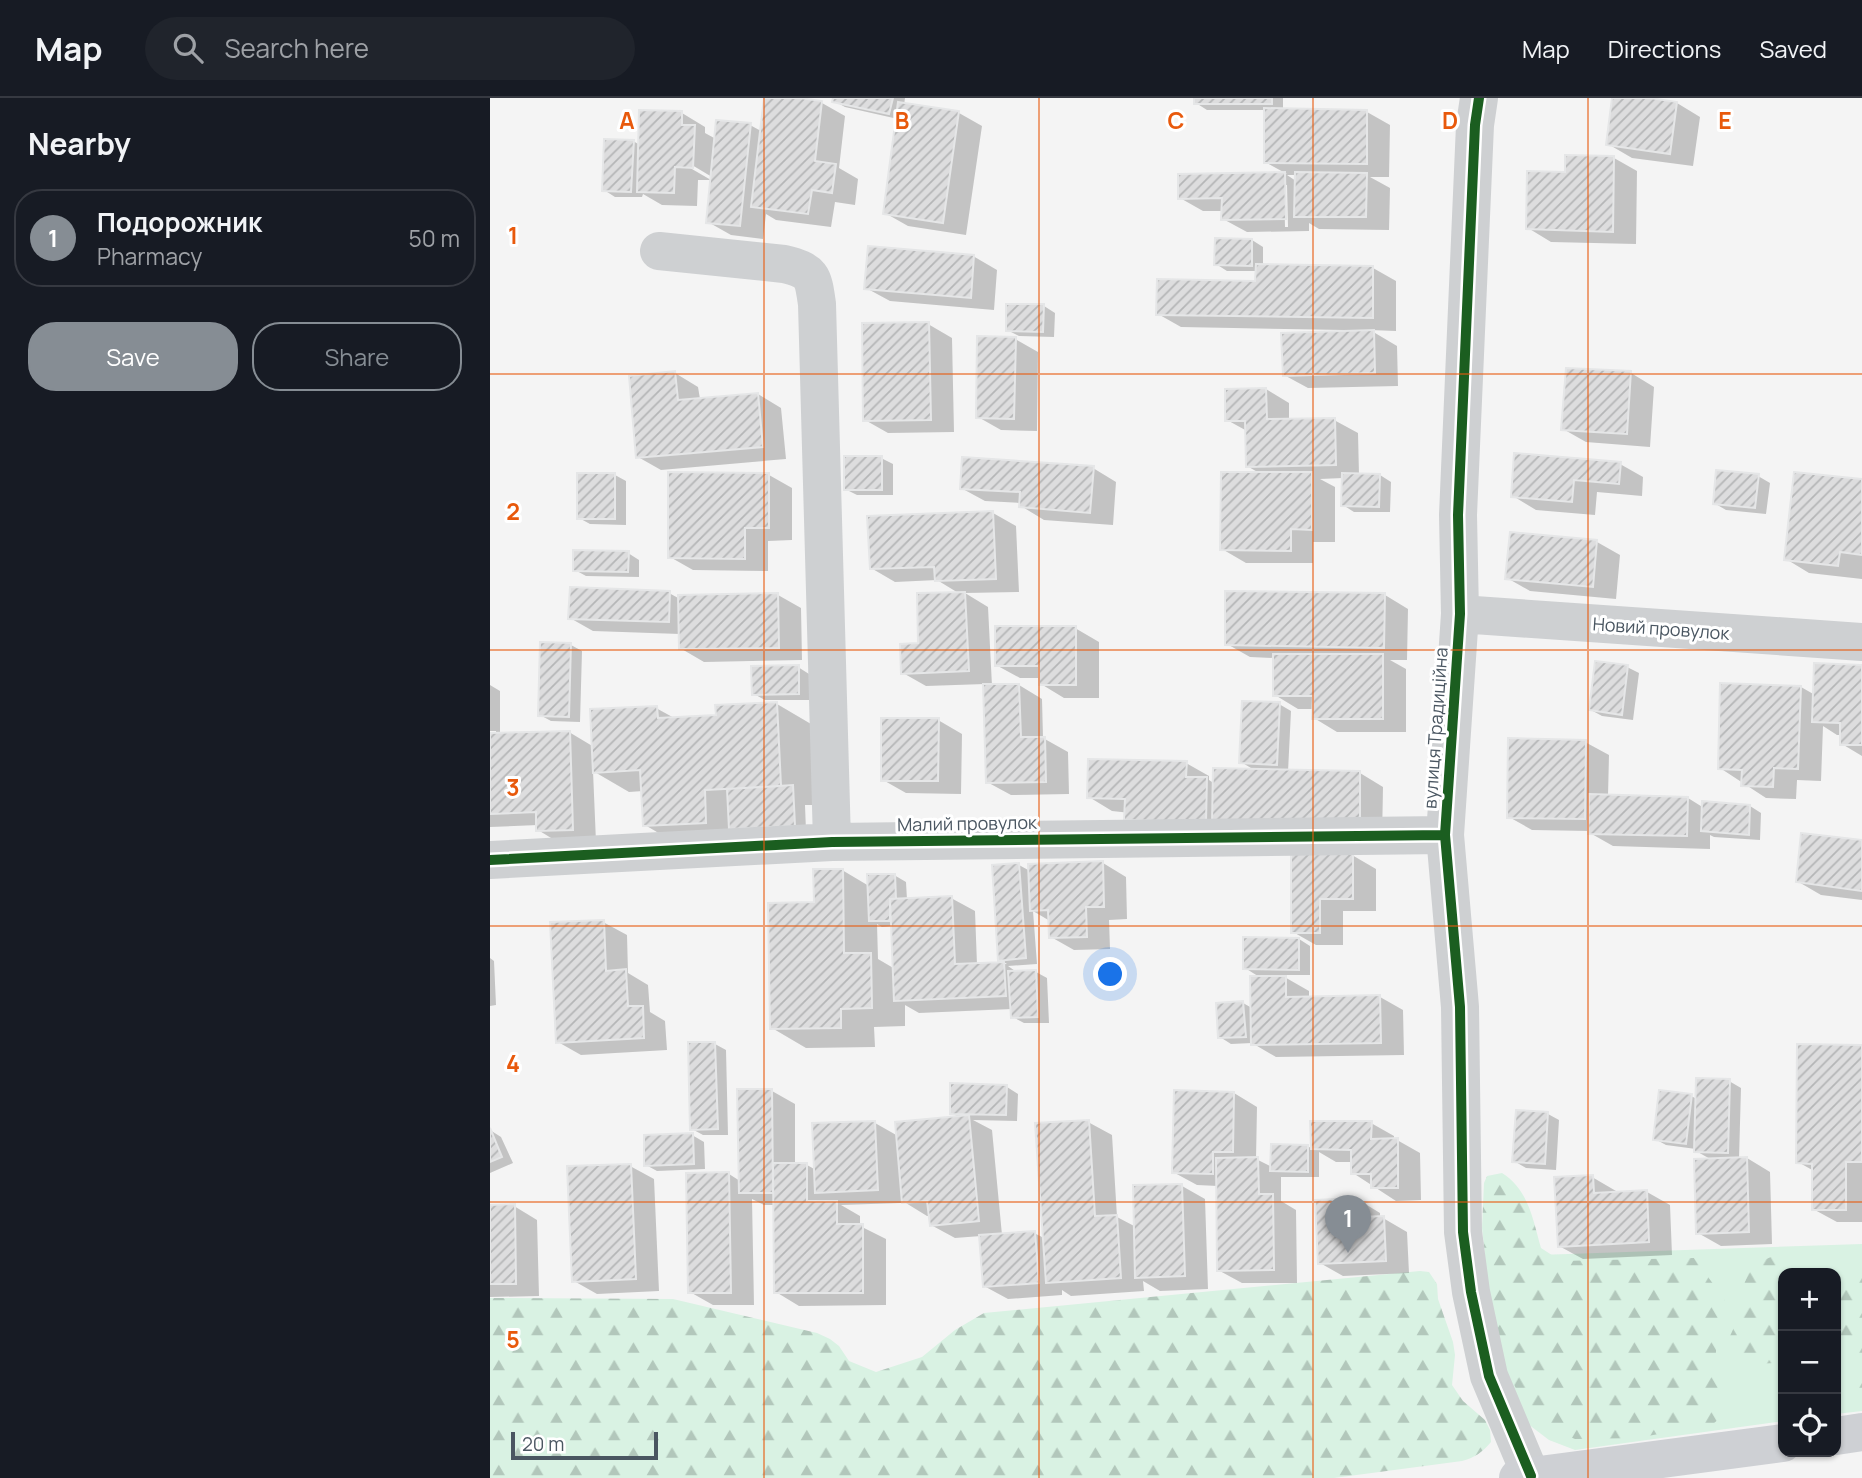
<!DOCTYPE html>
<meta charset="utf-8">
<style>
body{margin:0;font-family:Manrope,sans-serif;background:#20242c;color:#f1f3f6}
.controls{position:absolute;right:21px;bottom:21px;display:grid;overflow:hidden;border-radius:14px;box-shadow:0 2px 5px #0004}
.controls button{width:63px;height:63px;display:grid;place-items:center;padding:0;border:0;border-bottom:2px solid #363941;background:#171b24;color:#f1f3f6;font:35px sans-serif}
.scale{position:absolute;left:21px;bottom:18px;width:147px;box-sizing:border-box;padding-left:7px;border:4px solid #4a5661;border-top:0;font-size:19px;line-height:24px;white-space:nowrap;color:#4a5661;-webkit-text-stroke:5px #fff;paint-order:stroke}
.you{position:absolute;left:621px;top:877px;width:24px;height:24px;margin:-18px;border:5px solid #fff;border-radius:50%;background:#1a73e8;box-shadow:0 0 0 10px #1a73e833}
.badge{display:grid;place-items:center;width:46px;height:46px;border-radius:50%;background:#868d94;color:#fff;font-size:23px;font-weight:700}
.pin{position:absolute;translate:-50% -58px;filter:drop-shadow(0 2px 4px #0008)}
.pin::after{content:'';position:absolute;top:37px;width:24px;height:21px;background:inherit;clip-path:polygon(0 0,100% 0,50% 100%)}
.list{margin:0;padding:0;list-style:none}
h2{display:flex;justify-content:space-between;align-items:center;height:91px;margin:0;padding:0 28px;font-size:30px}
h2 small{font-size:23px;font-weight:400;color:#9ea1a6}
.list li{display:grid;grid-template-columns:46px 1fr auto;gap:21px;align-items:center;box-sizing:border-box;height:98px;margin:0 14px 14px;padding:0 14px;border:2px solid #363941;border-radius:28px}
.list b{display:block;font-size:26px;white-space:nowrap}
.list p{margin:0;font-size:23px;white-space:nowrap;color:#9ea1a6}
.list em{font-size:23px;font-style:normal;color:#9ea1a6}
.actions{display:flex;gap:14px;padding:21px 28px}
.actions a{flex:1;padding:16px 0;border:2px solid #868d94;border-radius:28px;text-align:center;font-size:24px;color:#868d94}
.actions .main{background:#868d94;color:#fff}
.icon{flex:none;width:38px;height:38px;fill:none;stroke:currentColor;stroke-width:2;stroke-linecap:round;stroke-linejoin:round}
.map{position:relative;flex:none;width:1372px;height:1380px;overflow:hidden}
header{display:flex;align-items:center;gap:42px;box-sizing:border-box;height:98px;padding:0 35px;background:#171b24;border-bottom:2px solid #363941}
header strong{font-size:33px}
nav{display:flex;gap:38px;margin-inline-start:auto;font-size:24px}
.search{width:490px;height:63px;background:#20242c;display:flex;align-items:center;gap:18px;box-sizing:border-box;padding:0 24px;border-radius:38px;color:#9ea1a6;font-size:26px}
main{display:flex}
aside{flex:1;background:#171b24}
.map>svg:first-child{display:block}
.grass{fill:#d9f2e3}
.forest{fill:url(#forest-firs)}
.shadow{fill:#0003;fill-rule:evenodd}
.building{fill:url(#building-hatch);stroke:#e5e6e7;stroke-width:2}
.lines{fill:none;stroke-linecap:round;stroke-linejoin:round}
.street{stroke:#ced0d2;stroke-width:38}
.secondary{stroke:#ced0d4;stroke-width:38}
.cycleway-casing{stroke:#fff;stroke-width:15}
.cycleway{stroke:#1b5e20;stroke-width:10}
.grid{fill:none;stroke:#e8590c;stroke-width:2;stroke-opacity:0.55}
.labels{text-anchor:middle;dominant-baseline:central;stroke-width:6;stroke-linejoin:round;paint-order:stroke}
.street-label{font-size:18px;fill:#4a5661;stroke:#fff}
.grid-label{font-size:23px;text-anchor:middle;font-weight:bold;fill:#e8590c;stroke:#fff;stroke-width:6;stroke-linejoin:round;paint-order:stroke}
</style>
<header>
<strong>Map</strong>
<div class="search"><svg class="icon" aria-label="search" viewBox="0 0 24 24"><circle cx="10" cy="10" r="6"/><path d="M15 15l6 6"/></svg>Search here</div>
<nav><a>Map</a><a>Directions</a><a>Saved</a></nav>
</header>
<main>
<aside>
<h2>Nearby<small></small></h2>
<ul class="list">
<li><span class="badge">1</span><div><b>Подорожник</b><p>Pharmacy</p></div><em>50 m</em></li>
</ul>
<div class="actions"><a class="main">Save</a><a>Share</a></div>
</aside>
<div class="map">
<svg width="1372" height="1380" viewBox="0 0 1372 1380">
<defs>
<pattern id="forest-firs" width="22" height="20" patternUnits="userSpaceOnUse" patternTransform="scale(1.75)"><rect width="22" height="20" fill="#d9f2e3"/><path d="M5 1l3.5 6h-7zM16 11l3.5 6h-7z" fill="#b2c7bb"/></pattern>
<pattern id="building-hatch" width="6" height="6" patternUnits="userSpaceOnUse" patternTransform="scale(1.75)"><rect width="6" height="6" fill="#ddddde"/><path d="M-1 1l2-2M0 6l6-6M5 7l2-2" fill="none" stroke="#b5b6b7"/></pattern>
</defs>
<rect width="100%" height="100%" fill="#f4f4f4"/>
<!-- grass -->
<path class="grass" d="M1372 1146V1313L1346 1316V1175H1293V1323L1085 1352 1059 1342 1038 1326 1011 1272 988 1159Z"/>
<!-- forest -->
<path class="forest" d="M1012 1075C1039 1092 1043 1122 1051 1150L1071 1163 1204 1160 1235 1202 1233 1215 1227 1236 1225 1270 1233 1307 1231 1319 1223 1326 1147 1340 1085 1341 1068 1334 1054 1325 1035 1308 1014 1267 998 1186 992 1130 994 1085 997 1078Z
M1281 1159 1310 1168 1317 1175H1293V1257L1284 1265 1250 1267 1240 1249V1238L1247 1223 1252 1191 1262 1167Z
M930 1173 939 1174 947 1186 948 1201 963 1244 965 1257 962 1287 973 1303 995 1322 1000 1332 1001 1344C993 1354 984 1360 972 1363L844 1380H0V1200L183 1201 327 1235 340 1241 349 1248 359 1263 386 1274 432 1259 465 1232 494 1215Z
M1372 1174V1302L1368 1300C1359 1283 1372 1269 1363 1255 1359 1249 1351 1245 1346 1239V1194L1353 1183Z"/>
<!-- shadow -->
<path class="shadow" d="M275 0H297L332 5 355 18 349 70 368 81 365 107 345 104 341 129 286 122 276 116 273 141 241 137 218 124 222 79 197 64 195 67 221 82H208L207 108 172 107 153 96 152 99H125L114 92 143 43 150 47 151 14 192 15 215 29V35L226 41 260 27 271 33Z
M345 0H415L414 7 469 15 492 28 476 137 418 128 395 115 408 21 355 9 344 3Z
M706 0H793V12L877 14 900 27 899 79H880L900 90 899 132 829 131 819 125V133L757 134 733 121V113H713L690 100V78L797 76 775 64 776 12H717L706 5ZM797 77H806V83ZM794 87H797L798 129H795Z
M1124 0H1147L1187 5 1210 19 1203 68 1142 60 1118 46Z
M1124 60 1147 73 1146 146 1061 144 1038 130 1077 76Z
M762 142 773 149V167L883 170 906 183V233L880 232 907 248 908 288 818 290 794 277 854 235V232L691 229 668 216 767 184V173H737L726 166Z
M483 158 507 172 504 212 400 203 376 190Z
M554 208 565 215 564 239 529 238 517 232Z
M438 226 462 240 464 334 398 335 375 322Z
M525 241 548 254 547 333 511 332 488 319Z
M185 275 208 289 210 301 268 296 291 310 296 361 171 372 148 359Z
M1141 275 1164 289 1160 349 1096 344 1073 331Z
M776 291 799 305V322H844L868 335 869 377H890L901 384 900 414H864L853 407V380L830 381 845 389V444H823V465H756L732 451 771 376 757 368V333L737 322Z
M391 360 403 366V397H367L355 391Z
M1130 366 1153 379 1152 398 1107 394 1105 417 1046 412 1023 398Z
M603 370 626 384 623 427 554 422 531 408V405L495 403 471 390Z
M125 377 136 383V427L100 426 89 420Z
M279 377 302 390V442L278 443V473L203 472 180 459Z
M1268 378 1280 385 1276 416 1236 412 1224 405Z
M1372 383V481L1319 475 1296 461Z
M503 415 526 428 529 494 475 495 498 509 502 588 529 587 552 601 553 640 578 654 579 696 521 697 497 684 495 586 436 588 413 575 430 547 470 496 447 482 405 484 381 470Z
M1107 444 1130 457 1126 501 1040 493 1017 480Z
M138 455 149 462V479L96 478 85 472Z
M179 495 190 501 288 497 311 510 312 562 214 564 190 550V536L103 533 80 520Z
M895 497 918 511 917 562H900L916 571V634H847L824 620V611H808L785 597V560L760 559 737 546Z
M585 530 609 544V600H574L551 586V580H530L506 567Z
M81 547 92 553 90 624 61 623 50 617Z
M1372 568V658L1352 646V637H1347L1333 628 1331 683 1307 682 1306 701 1276 700 1230 670 1311 589 1325 597Z
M308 569 319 576 320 602H275L264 596Z
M1137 569 1149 575 1143 622 1112 618 1101 612Z
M0 587 10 593V636L79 634 104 649 166 610 186 621 228 619 287 606 321 626 324 707H315L316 733 189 747 155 727 153 693 139 694 103 673 106 744 71 746 48 732V727L0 729V637L6 636V633H0Z
M789 606 801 613 798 674 870 675 893 689 892 742 622 713 599 699 696 665 719 678V682L725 686 766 673 751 664Z
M448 622 472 636 471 696 416 695 393 682Z
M1095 644 1119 657 1118 698 1198 700 1214 710 1260 708 1271 715 1270 742 1224 739 1220 737V751L1123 748 1100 735V733L1042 732 1019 719Z
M1372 744V802L1331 797 1307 783Z
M862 757 886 771V813H853V847H826L803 834Z
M613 765 636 779 637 821 619 822 620 851 584 852 561 839 560 823 543 813 547 866 518 868 528 875 546 874 557 880 559 925H534L523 919 522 911 429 915 415 907V928L384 929 385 949 316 950 282 930 325 806 352 772 379 788 404 777 416 784 417 802 461 800 485 813 487 867 517 866 510 862 529 767 540 773ZM387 826 392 829 403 828 405 871 388 861Z
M113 824 137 837 138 875 158 887 160 914 175 923 177 952 91 957 68 944Z
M809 841 820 848V877H791L819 893V900L890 899 913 912 914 957 786 959 762 945 741 946 730 939 753 905 762 910 771 880 755 870Z
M0 860 4 863 6 907 0 908Z
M225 946 236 952 238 1037H213L202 1031Z
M1372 949V1124H1347L1323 1111 1324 1073 1308 1064Z
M1239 983 1251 990 1249 1061 1257 1060 1280 1074 1282 1146 1231 1148 1208 1135 1222 1062 1206 1053V1051L1176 1047 1165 1041 1201 998 1207 1001Z
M517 989 528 996 527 1023 483 1022 502 1032 512 1137 544 1135 554 1140 598 1024 622 1037 627 1119 646 1129 692 1088 715 1101 718 1191 670 1193 653 1183 654 1193 581 1198 572 1192V1197L518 1201 494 1188 491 1138 465 1140 441 1127 440 1118H437L411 1102V1105L351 1107 370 1118V1128L396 1141V1207L309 1208 286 1194 285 1107H274L262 1101 264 1207H223L200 1194 239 1076 250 1083 282 993 305 1006V1067H317L326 1072 385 1025 408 1038 470 1020 462 1015Z
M685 993 744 995 767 1009 766 1061 782 1069 818 1048 822 1051V1025H881L904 1038V1042H907L930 1055 931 1102 906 1103 863 1075V1064H846L829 1054V1079H791V1103L806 1112 807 1185H752L728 1172V1088L707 1087 683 1074Z
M1058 1016 1069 1022 1066 1072 1036 1070 1024 1063Z
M0 1032 11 1039 23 1065 0 1075Z
M202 1037 214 1044 215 1071 167 1073 156 1067Z
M140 1068 164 1081 169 1193 107 1196 84 1183Z
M1102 1079 1126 1093V1095L1157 1094 1180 1107 1182 1157 1093 1161 1069 1148Z
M867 1101 890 1115V1120H893L917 1134 919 1175 853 1178 830 1165Z
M24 1108 47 1122 49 1198 0 1199V1109Z"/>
<!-- building -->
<path class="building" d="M274 0H310L332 3 325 63 346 66 342 95 322 92 318 116 261 109Z
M343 0H403L399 16 342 4Z
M704 0H782V6H704Z
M1122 0H1160L1187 4 1180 56 1116 47Z
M408 4 469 13 453 125 393 116Z
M774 10 877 12V66L774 65Z
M149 12 192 13V27H205L203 70 185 69 184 95 147 94Z
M226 22 261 25 250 128 216 125Z
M114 41 144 42 141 94 112 93Z
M1075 57 1124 58 1123 134 1036 131 1037 73 1075 74Z
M795 74 796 121 731 122 732 100 688 101V76Z
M805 74 877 75 876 119H804Z
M725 140 762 141V168L724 167Z
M378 148 484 157 481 200 374 191Z
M766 166 883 168V220L666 217 667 181 765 183Z
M516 206H554L553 234 516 233Z
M439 224 441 322 373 323 372 225Z
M884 232 885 275 793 278 791 235Z
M487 238 526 239 524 321 486 320Z
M1076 270 1141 273 1137 336 1071 332Z
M185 273 188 302 268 295 273 349 146 360 139 278Z
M776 290 777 321 845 320 846 367 756 369 755 323H735V291Z
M1024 355 1131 364 1129 386 1084 382 1082 404 1021 399Z
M354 358H392V392H354Z
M472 359 604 368 600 415 529 409 530 394 470 391Z
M1226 372 1269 376 1265 410 1223 406Z
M178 374 279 375V430H255V461L178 460Z
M731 374H822V432L801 431V453L730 452Z
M1304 374 1372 381V457L1350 454 1348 468 1294 462Z
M87 375H125V421H87Z
M852 375 890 376 889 409 851 408Z
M503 413 506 481 445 483 444 469 380 471 377 418Z
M1020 434 1107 442 1103 489 1015 481Z
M83 452 139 453 138 474 83 473Z
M80 489 180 493 179 524 78 521Z
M735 493 895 495 894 550 735 547Z
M475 494 479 573 411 576 410 546 428 545 427 495Z
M288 495 289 550 189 551 188 497Z
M505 528H586V587H549V568H505Z
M50 544 81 545 79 619 48 618Z
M783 556H893V621H822L823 598H783Z
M1105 563 1138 567 1132 617 1099 612Z
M1324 565 1372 567V647H1350V625L1322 624Z
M309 567V596L262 597 261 568Z
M1230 585 1311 588 1308 671 1284 670 1283 689 1251 688 1252 672 1228 671Z
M493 586H529L531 639H555L556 684 496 685Z
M752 603 790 604 787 667 749 665Z
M287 604 291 688 215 692 216 725 153 728 150 672 103 675 100 611 167 608 168 620 226 617 225 607Z
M391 620H449L448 683H391Z
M80 633 83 732 46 733V714L0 716V635Z
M1018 640 1096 642 1095 721 1017 720Z
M598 661 697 663 696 679H717L716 724 634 722 635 701 597 700Z
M723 670 870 673V729L722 727Z
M303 687 305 728 239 731 237 691Z
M1099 696 1198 699 1197 738 1098 736Z
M1212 703 1260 707 1259 737 1211 733Z
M1311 735 1372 742V793L1306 784Z
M801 756H863V801H830V835H801Z
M613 763 614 809H596L597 839 559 840 558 812 540 813 538 766Z
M529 765 536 860 508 863 502 767Z
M323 771H353L354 855H381L382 910 351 911V930L280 931 278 805 324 804Z
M377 776H405L406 801H400V823H379Z
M462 798 465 866 514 864 516 898 404 903 400 801Z
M114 822 116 873 136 871 138 908H153L154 940 66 945 60 824Z
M753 839 809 840V872L753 871Z
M546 872 548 919 521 920 518 873Z
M760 878H796V899L890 897 891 945 761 947Z
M753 903 756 939 728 940 726 905Z
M198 944H225L228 1031 200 1032Z
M1307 946 1372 947V1064H1356V1112H1322V1066L1306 1065Z
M1206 980 1240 981 1238 1055 1204 1054Z
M460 985 517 987 516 1017 460 1016Z
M247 991H282L283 1095H249Z
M684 992 744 994 743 1054H723V1076L682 1075Z
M1169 992 1202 996 1196 1046 1163 1042Z
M1026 1012 1058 1014 1055 1066 1022 1064Z
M479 1017 489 1123 440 1128 437 1103 412 1105 405 1024Z
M599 1022 605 1118 627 1117 631 1180 556 1185 545 1025Z
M385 1023 388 1092 325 1095 322 1025Z
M820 1023H882L881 1041 908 1040V1090H881V1076H861V1052L821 1051Z
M0 1030 12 1059 0 1064Z
M203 1035 204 1066 154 1068V1037Z
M781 1046 818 1047V1074L780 1073Z
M768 1059 769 1096H783L784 1172 727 1173 726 1060Z
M1257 1059 1259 1134 1206 1136 1204 1061Z
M283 1065H317V1103H347V1126H373V1195H284Z
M141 1066 146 1181 82 1184 77 1068Z
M239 1074 241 1195H198L196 1075Z
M1103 1077 1104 1095 1157 1092 1159 1144 1068 1149 1064 1079Z
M692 1086 695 1178 645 1180 643 1087Z
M867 1100 868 1119 894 1118 896 1163 828 1166 825 1102Z
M25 1106 26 1186H0V1107Z
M545 1133 549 1185 493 1189 489 1137Z"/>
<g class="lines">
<!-- street -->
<path class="street" d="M989 0 985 27 968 417 970 516 955 737 970 909 973 1134 981 1194 999 1278 1041 1378
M169 153 294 166C323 173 323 178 327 206L342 744
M970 516 1372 544
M0 762 342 744 955 737"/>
<!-- secondary -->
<path class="secondary" d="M1346 1338 1372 1334
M1028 1380 1293 1345"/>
<defs>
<path id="cycleway" d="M989 0 985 27 968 417 970 516 955 737 970 909 973 1134 981 1194 999 1278 1041 1378
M0 762 342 744 955 737"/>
</defs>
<!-- cycleway casing -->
<use href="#cycleway" class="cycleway-casing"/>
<!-- cycleway -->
<use href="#cycleway" class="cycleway"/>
</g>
<!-- grid -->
<path class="grid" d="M274 0V1380M549 0V1380M823 0V1380M1098 0V1380M0 276H1372M0 552H1372M0 828H1372M0 1104H1372"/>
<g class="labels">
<!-- street labels -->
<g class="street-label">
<text transform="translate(1171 530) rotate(4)">Новий провулок</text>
<text transform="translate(945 630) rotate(-86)">вулиця Традиційна</text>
<text transform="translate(477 725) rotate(-1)">Малий провулок</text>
</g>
</g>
<g class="grid-label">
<text x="137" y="31">A</text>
<text x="412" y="31">B</text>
<text x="686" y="31">C</text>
<text x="960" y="31">D</text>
<text x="1235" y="31">E</text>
<text x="23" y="146">1</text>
<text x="23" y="422">2</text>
<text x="23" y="698">3</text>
<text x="23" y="974">4</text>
<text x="23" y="1250">5</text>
</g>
</svg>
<div class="controls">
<button>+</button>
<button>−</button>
<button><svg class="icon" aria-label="locate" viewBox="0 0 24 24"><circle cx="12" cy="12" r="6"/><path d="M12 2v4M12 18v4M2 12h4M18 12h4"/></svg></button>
</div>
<div class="scale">20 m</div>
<div class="you"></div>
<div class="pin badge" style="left:858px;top:1155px">1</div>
</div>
</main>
